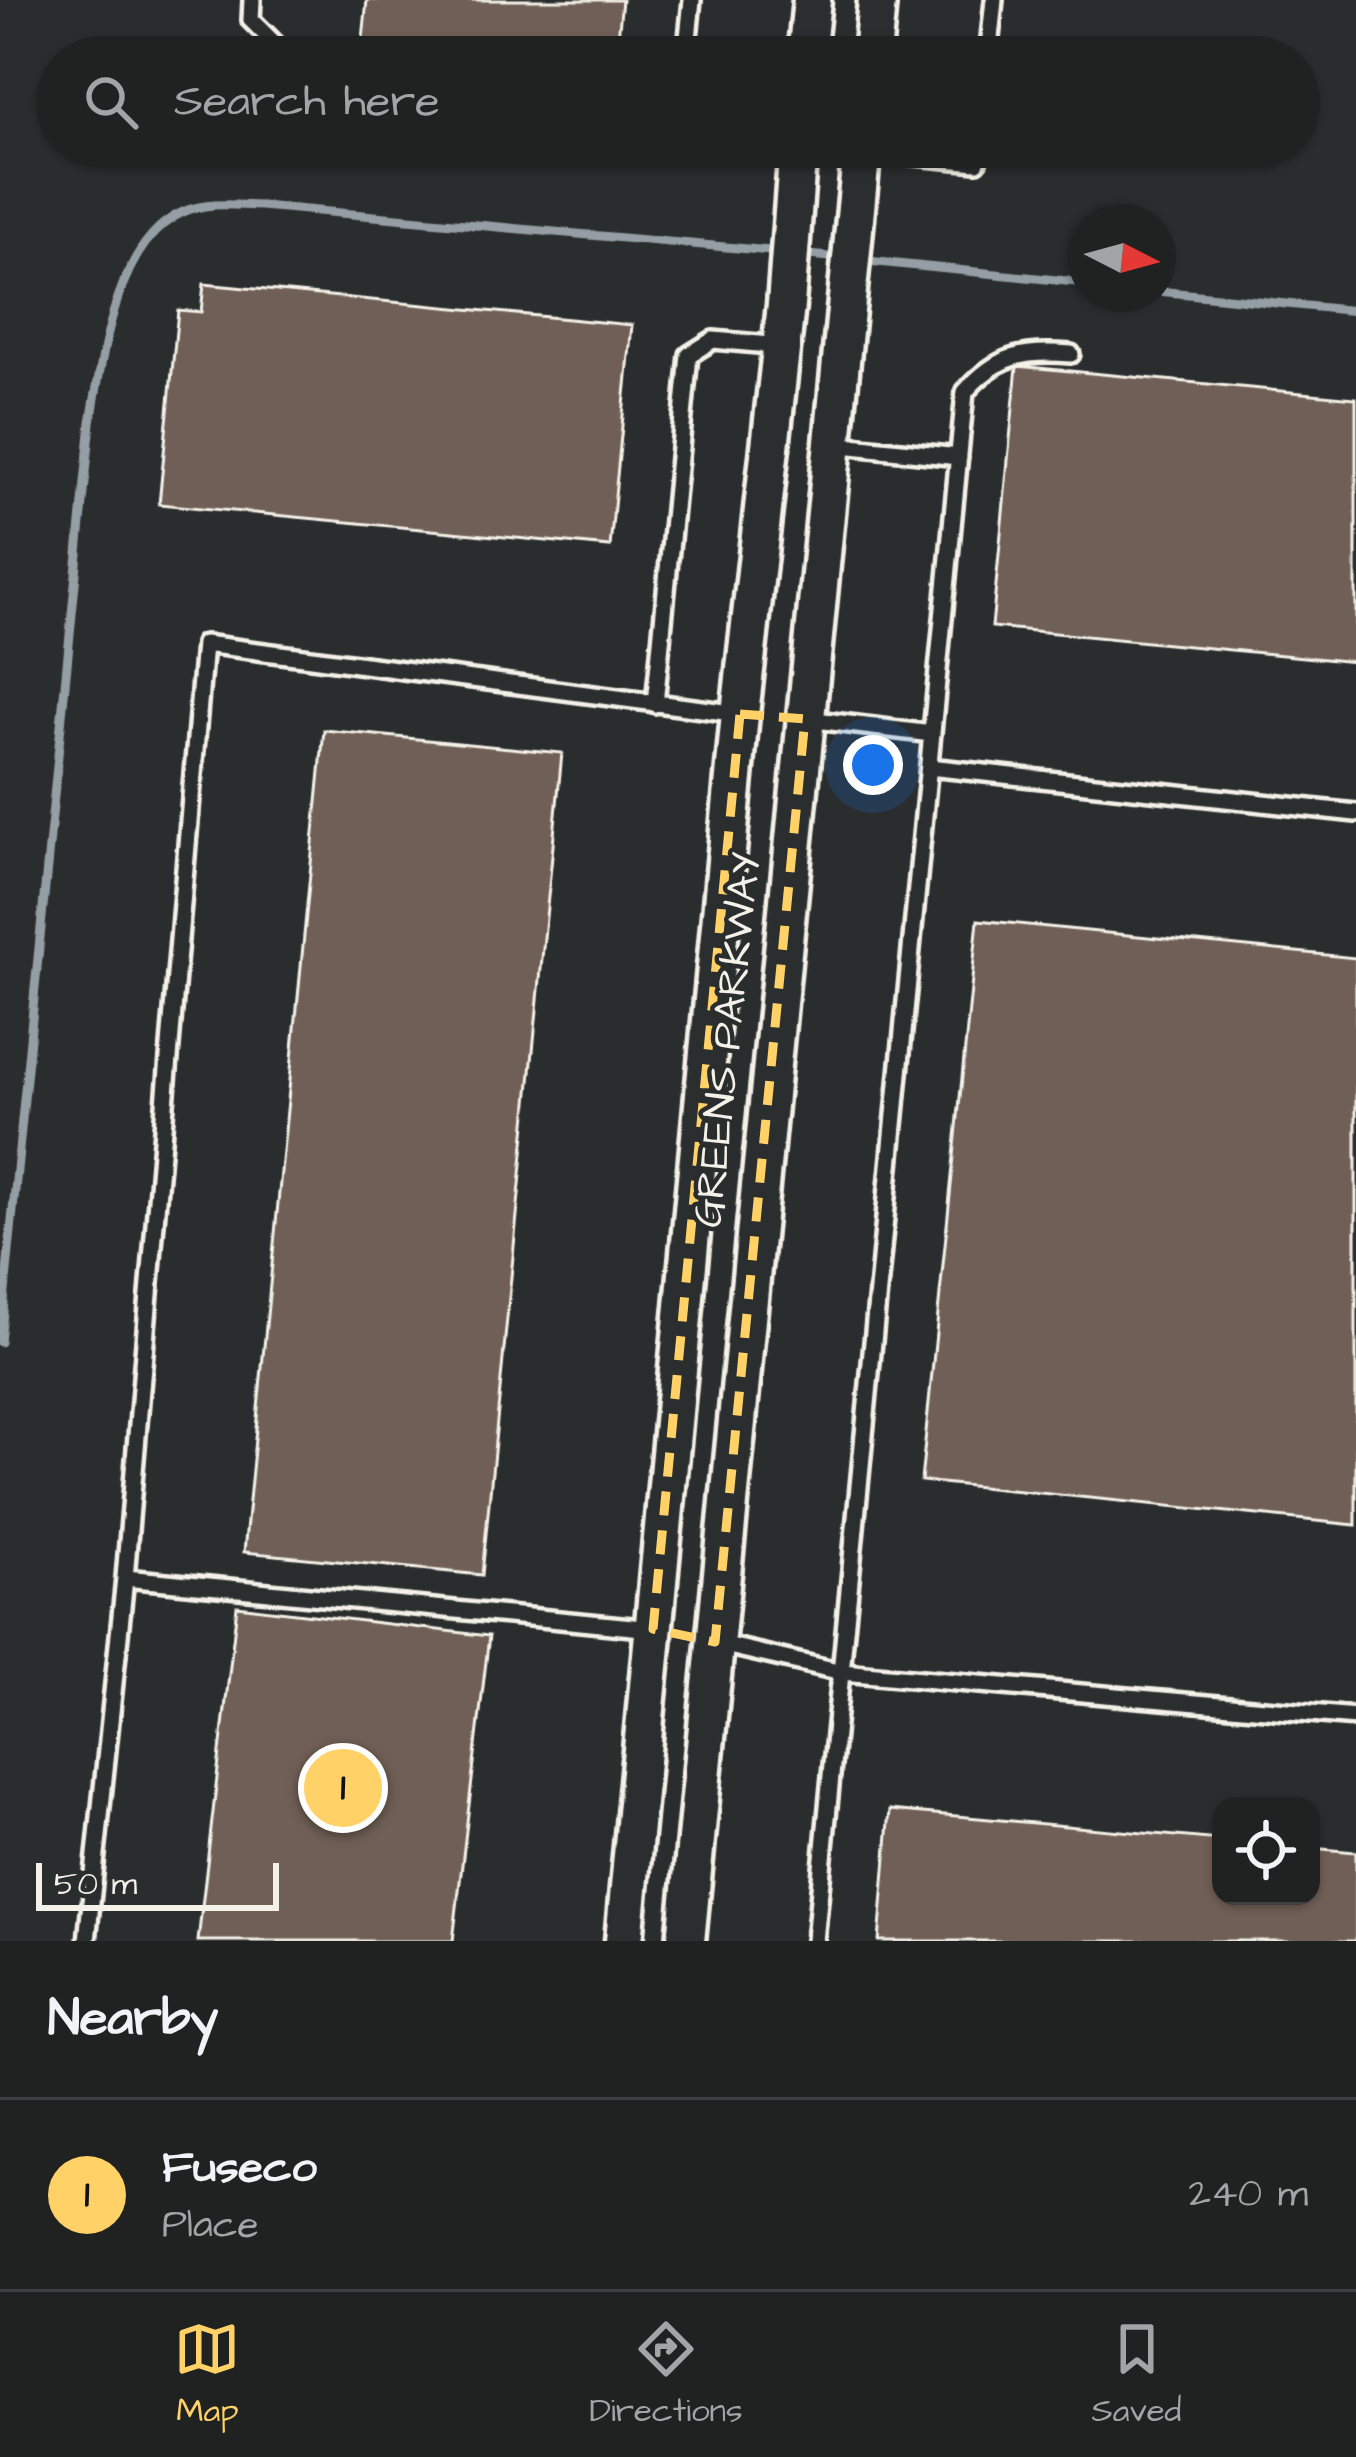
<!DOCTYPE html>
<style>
body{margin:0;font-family:"Architects Daughter",sans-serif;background:#2d2f2f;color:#f1f3f6}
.controls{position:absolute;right:36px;bottom:36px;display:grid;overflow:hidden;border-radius:24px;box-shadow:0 3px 9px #0004}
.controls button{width:108px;height:108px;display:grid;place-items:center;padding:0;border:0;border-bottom:3px solid #3d3f40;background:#202222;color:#f1f3f6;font:60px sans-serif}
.compass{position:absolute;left:1068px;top:204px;width:108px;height:108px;border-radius:50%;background:#202222;box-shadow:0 3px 9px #0004;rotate:96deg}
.scale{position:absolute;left:36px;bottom:30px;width:243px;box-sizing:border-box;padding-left:12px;border:6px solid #f4f1e8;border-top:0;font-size:33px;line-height:42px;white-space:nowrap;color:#f4f1e8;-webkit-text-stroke:9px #2a2d2e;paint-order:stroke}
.you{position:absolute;left:873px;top:765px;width:42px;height:42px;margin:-30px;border:9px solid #fff;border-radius:50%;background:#1a73e8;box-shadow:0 0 0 18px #1a73e833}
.badge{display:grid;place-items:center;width:78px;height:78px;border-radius:50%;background:#ffd166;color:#111;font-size:39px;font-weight:700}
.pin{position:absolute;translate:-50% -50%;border:6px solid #fff;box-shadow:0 3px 12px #0006}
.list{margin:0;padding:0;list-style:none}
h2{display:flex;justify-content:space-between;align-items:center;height:156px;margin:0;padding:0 48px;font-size:51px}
h2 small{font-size:39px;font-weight:400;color:#a2a4a5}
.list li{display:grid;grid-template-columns:78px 1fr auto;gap:36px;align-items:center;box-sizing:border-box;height:192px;padding:0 48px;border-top:3px solid #3d3f40}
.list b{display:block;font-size:45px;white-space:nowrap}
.list p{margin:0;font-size:39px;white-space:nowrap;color:#a2a4a5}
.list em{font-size:39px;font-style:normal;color:#a2a4a5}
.icon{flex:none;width:66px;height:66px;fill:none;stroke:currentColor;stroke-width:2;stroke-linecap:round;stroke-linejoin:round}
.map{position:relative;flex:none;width:1356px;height:1941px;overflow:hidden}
.search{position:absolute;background:#202222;box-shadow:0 3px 9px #0004;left:36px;right:36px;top:36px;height:132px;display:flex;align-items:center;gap:30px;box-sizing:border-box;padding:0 42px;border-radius:66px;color:#a2a4a5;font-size:45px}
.sheet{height:348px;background:#202222}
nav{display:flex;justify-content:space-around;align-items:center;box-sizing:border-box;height:168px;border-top:3px solid #3d3f40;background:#202222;font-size:33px;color:#a2a4a5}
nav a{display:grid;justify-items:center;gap:6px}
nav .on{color:#ffd166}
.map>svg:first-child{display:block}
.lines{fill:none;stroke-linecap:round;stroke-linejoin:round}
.stream{stroke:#949ea4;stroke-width:9}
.building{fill:#6f5f56;stroke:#f4f1e8;stroke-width:3}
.service-casing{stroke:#f4f1e8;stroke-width:24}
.tertiary-casing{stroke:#f4f1e8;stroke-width:45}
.service{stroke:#2a2d2e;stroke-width:15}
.tertiary{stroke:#2a2d2e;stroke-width:36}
.marked{fill:none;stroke:#ffd166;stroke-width:9;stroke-dasharray:24 15;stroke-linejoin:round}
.labels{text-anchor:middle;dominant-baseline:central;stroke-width:9;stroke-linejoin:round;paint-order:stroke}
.street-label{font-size:42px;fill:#f4f1e8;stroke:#2a2d2e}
</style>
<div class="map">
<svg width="1356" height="1941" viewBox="0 0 1356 1941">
<rect width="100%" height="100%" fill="#2a2d2e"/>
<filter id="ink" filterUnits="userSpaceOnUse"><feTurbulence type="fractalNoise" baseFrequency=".00833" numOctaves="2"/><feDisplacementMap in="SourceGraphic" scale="24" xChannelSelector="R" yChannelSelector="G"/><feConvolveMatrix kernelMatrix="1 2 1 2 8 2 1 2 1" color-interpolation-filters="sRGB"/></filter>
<g filter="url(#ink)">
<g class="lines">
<!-- stream -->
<path class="stream" d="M798 254 841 258
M858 260 1086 283
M1158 291 1356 311
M0 1342 91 422C103 354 118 217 205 206 223 203 243 206 261 206L782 252"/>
</g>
<!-- building -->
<path class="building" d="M367 0H622L616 57H444L362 49Z
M204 284 632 325 610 547 159 504 178 310 201 312Z
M1017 366 1356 398V662L992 627Z
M324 730 562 753 482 1575 244 1552Z
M978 920 1356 958V1525L921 1481Z
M237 1606 489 1636 453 1941H198Z
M890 1810 1221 1840V1896H1311V1848L1356 1852V1941H879Z"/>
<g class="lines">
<defs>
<path id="service" d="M252 0 251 20 288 57
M686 57 692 0
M988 57 994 0
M864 151 977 162 979 147
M832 444 959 457
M655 704 689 355 713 340 781 346
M807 719 932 734
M929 767 1356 813
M125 1578 653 1629
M716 1643 842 1672 1356 1717
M87 1941 125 1578 204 644 740 714
M815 1941 965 392C997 355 1024 350 1071 354"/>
<path id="tertiary" d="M806 57 812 0
M872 57 877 0
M624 1941 740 714 786 305 798 147
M686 1941 862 147"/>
</defs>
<!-- service casing -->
<use href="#service" class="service-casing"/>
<!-- tertiary casing -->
<use href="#tertiary" class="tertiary-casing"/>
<!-- service -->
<use href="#service" class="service"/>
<!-- tertiary -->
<use href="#tertiary" class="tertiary"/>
</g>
</g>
<!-- marked area -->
<path class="marked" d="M740 714 805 719 715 1642 653 1629Z"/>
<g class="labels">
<!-- street labels -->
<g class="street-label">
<text transform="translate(728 1040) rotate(-84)">GREENS PARKWAY</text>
</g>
</g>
</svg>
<div class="controls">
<button><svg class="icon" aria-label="locate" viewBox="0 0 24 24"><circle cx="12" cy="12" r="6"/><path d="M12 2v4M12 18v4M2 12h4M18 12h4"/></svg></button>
</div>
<svg class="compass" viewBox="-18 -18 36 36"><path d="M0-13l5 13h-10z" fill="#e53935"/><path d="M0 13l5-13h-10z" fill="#a2a4a5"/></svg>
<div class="scale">50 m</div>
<div class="you"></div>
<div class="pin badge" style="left:343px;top:1788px">1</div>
<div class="search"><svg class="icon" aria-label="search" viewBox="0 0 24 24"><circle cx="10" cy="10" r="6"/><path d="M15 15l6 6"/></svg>Search here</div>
</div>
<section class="sheet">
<h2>Nearby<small></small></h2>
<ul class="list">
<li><span class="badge">1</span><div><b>Fuseco</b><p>Place</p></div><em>240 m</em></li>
</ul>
</section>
<nav>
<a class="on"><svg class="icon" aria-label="map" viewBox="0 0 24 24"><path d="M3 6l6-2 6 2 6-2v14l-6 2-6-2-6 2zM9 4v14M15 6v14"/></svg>Map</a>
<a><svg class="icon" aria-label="directions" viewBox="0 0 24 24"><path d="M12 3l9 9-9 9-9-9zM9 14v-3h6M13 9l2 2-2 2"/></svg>Directions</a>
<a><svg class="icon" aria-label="saved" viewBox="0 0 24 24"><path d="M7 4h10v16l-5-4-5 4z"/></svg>Saved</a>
</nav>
